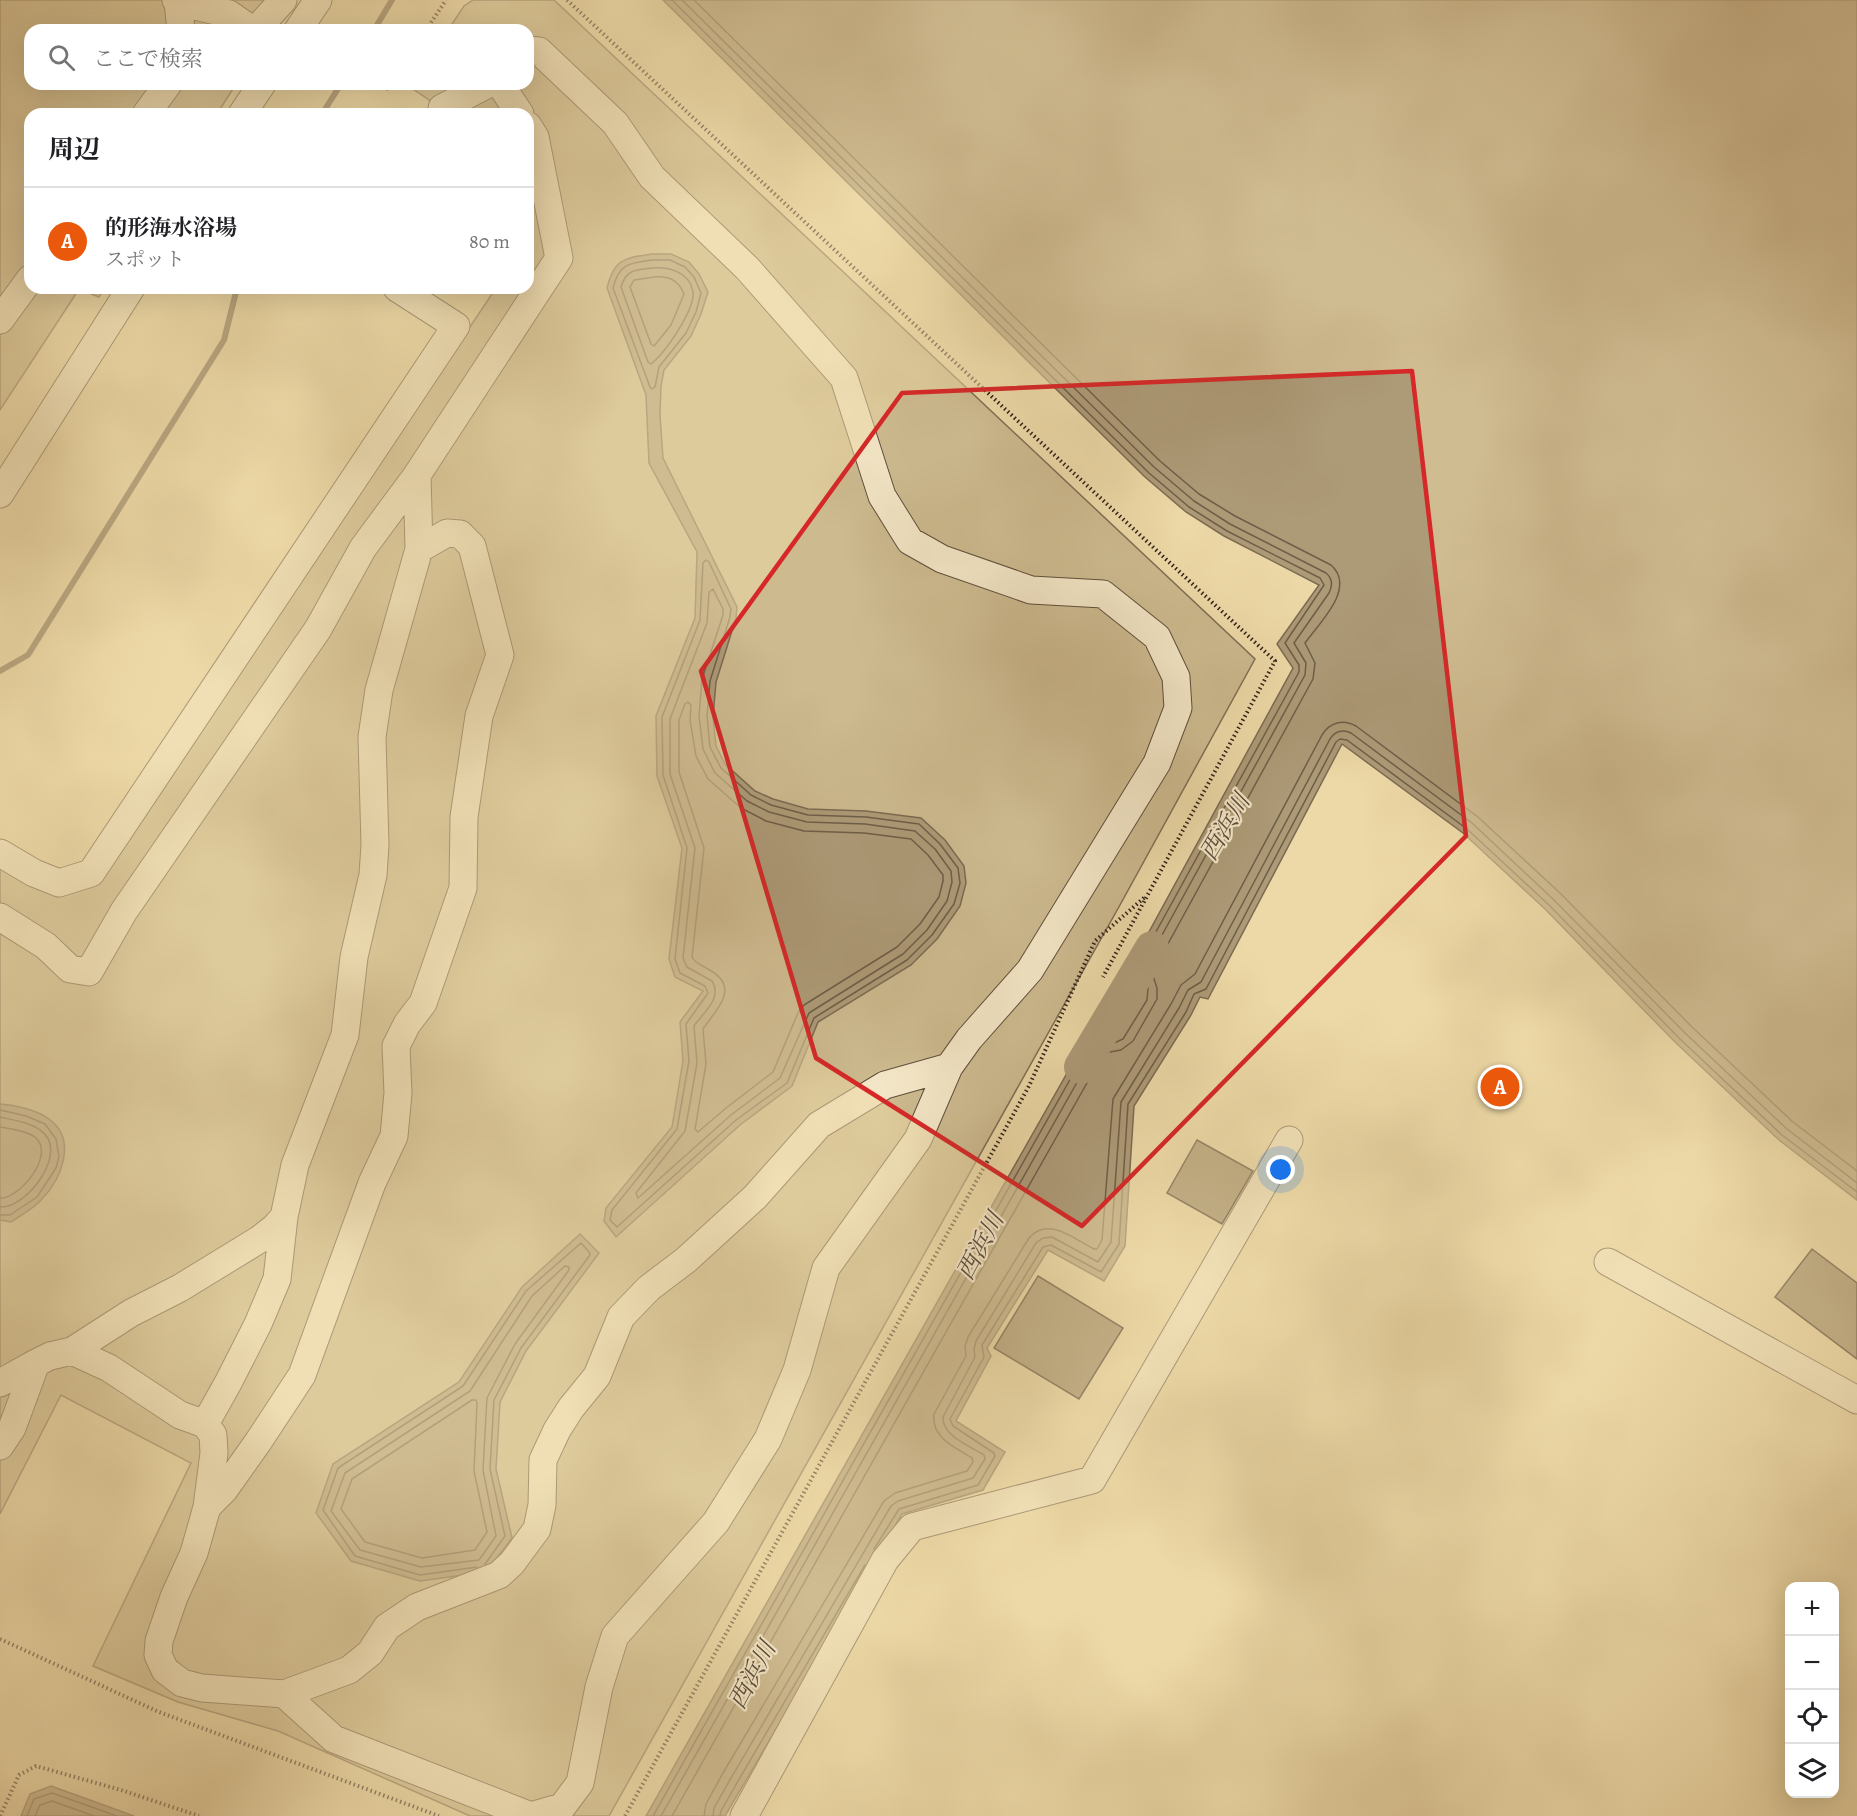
<!DOCTYPE html>
<html lang="ja">
<meta charset="utf-8">
<style>
body{margin:0;font-family:Alegreya,"Noto Serif JP",serif;background:#f2f2f2;color:#202124}
.controls{position:absolute;right:18px;bottom:18px;display:grid;overflow:hidden;border-radius:12px;box-shadow:0 6px 24px #0002}
.controls button{width:54px;height:54px;display:grid;place-items:center;padding:0;border:0;border-bottom:2px solid #e0e0e0;background:#fff;color:#202124;font:30px sans-serif}
.you{position:absolute;left:1281px;top:1170px;width:21px;height:21px;margin:-15px;border:4px solid #fff;border-radius:50%;background:#1a73e8;box-shadow:0 0 0 9px #1a73e833}
.badge{display:grid;place-items:center;width:39px;height:39px;border-radius:50%;background:#ea580c;color:#fff;font-size:20px;font-weight:700}
.pin{position:absolute;translate:-50% -50%;border:3px solid #fff;box-shadow:0 2px 6px #0006}
.list{margin:0;padding:0;list-style:none}
h2{display:flex;justify-content:space-between;align-items:center;height:78px;margin:0;padding:0 24px;font-size:26px}
h2 small{font-size:20px;font-weight:400;color:#757577}
.list li{display:grid;grid-template-columns:39px 1fr auto;gap:18px;align-items:center;box-sizing:border-box;height:108px;padding:0 24px;border-top:2px solid #e0e0e0}
.list b{display:block;font-size:22px;white-space:nowrap}
.list p{margin:0;font-size:20px;white-space:nowrap;color:#757577}
.list em{font-size:20px;font-style:normal;color:#757577}
.icon{flex:none;width:33px;height:33px;fill:none;stroke:currentColor;stroke-width:2;stroke-linecap:round;stroke-linejoin:round}
.map{position:relative;flex:none;width:1857px;height:1816px;overflow:hidden}
.search{position:absolute;background:#fff;box-shadow:0 6px 24px #0002;left:24px;top:24px;width:510px;height:66px;display:flex;align-items:center;gap:15px;box-sizing:border-box;padding:0 21px;border-radius:18px;color:#757577;font-size:22px}
.panel{position:absolute;background:#fff;box-shadow:0 6px 24px #0002;left:24px;top:108px;width:510px;height:186px;border-radius:18px}
.map>svg:first-child{display:block}
.green{fill:#cdba8f;stroke:#7e6e54;stroke-width:1.5}
.water{fill:#ad9a77;stroke:#7b6a52;stroke-width:1.5}
.lines{fill:none;stroke-linecap:round;stroke-linejoin:round}
.shore{stroke:#6e5e48;stroke-width:1.5}
.stream{stroke:#7b6a52;stroke-width:6}
.river{stroke:#ad9a77;stroke-width:34}
.building{fill:#928163;stroke:#30211a;stroke-width:1.5}
.minor-casing{stroke:#5f4f3d;stroke-width:29}
.path{stroke:#30211a;stroke-width:4;stroke-dasharray:1.5 3;stroke-linecap:butt}
.minor{stroke:#f3e6c6;stroke-width:27}
.marked{fill:none;stroke:#d62828;stroke-width:4.5;stroke-linejoin:round}
.labels{text-anchor:middle;dominant-baseline:central;stroke-width:4.5;stroke-linejoin:round;paint-order:stroke}
.water-label{font-size:24px;font-style:italic;fill:#5c4b3b;stroke:#f3e6c6}
</style>
<div class="map">
<svg width="1857" height="1816" viewBox="0 0 1857 1816">
<rect width="100%" height="100%" fill="#edd9a7"/>
<filter id="stains"><feTurbulence type="fractalNoise" baseFrequency=".00333" numOctaves="4"/><feColorMatrix values="0 0 0 0 .2 0 0 0 0 .09 0 0 0 0 .02 0 0 0 .5 -.17"/></filter>
<radialGradient id="worn" r=".72"><stop offset=".6" stop-color="#630" stop-opacity="0"/><stop offset="1" stop-color="#630" stop-opacity=".3"/></radialGradient>
<!-- green -->
<path class="green" d="M0 0H291L271 30H30V84H236L217 114H30V288H104L99 297 79 289 0 410Z
M473 0H554L1255 659 1120 905 609 1816H470L278 1731 178 1702 93 1666 191 1463 61 1395 0 1514V864L58 897 99 880 496 288H528V114H450L410 87 412 84H528V30H448L464 6Z"/>
<!-- water -->
<path class="water" d="M663 0H1857V1200L1779 1140 1675 1042 1545 909 1463 833 1342 744 1208 999 1200 997 1191 1015 1134 1106 1125 1246 1104 1281 1048 1250 987 1348 991 1356 956 1421 1005 1452 983 1490 902 1514 725 1816H646L1096 1022 1113 1030 1136 992 1120 985 1293 668 1277 644 1319 585 1224 536 1186 512 1145 477Z
M652 254H671L689 262 699 274 708 292 701 314 691 336 664 370 661 386 660 415 663 458 737 607 736 618 716 682 713 717 716 746 725 764 755 791 773 799 808 809 866 811 921 818 945 840 964 866 966 883 960 906 937 939 911 965 818 1022 792 1086 740 1125 616 1237 604 1221 606 1208 672 1127 683 1061 680 1022 703 991 675 977 669 959 682 848 657 776 656 716 695 618 697 552 649 463 646 395 607 288C614 259 624 258 652 254Z
M0 1104C15 1105 37 1110 49 1119 78 1140 61 1180 41 1200 33 1209 21 1215 11 1222L0 1220Z
M580 1234 599 1253 526 1351 500 1402 496 1469 512 1538 486 1572 420 1581 351 1561 316 1513 333 1464 459 1382 522 1287Z
M51 1786 134 1816H21L30 1794Z"/>
<g class="lines">
<!-- shore -->
<path class="shore" d="M652 260H670L685 267 694 277 701 293 696 312 686 333 659 367 655 387 652 389 650 387 613 288C619 263 630 263 652 260Z
M653 268C669 267 690 272 693 292 695 310 665 353 651 364L648 362 621 287C626 269 636 270 653 268Z
M654 277C668 276 678 279 684 294L671 325 654 346 651 344 630 287 634 280Z
M706 560 709 562 731 609 730 617 710 681 707 716 710 747 721 768 751 795 771 805 808 815 866 817 919 824 940 844 958 868 960 883 954 904 932 935 907 960 814 1018 787 1083 736 1120 617 1227 610 1220 612 1210 677 1129 689 1061 686 1024 708 993 705 986 680 973 675 959 687 848 663 775 662 717 700 620 703 563Z
M713 589 723 609V615L702 679 699 716 703 749 715 773 747 801 769 812 807 822 865 824 915 831 935 849 951 871 952 882 947 901 927 930 903 954 809 1013 780 1078 731 1115 638 1198 636 1193 685 1131 697 1063 694 1026C703 1013 723 998 712 981L687 967 683 958 695 848 670 774V719L707 623 709 592Z
M688 702 691 705 690 720 696 756 708 779 741 808 766 821 804 831 864 833 911 839 928 855 943 875V881L939 897 920 924 897 947 804 1005 798 1013 773 1072 726 1108 698 1132 695 1129 706 1064 703 1029C718 1007 742 986 706 968 700 964 695 963 692 957L704 848 679 772V720L685 704Z
M0 1110 26 1116 45 1124 56 1139 59 1157 56 1168 37 1197 10 1215H0
M0 1117C13 1120 29 1122 40 1130 71 1150 27 1209 0 1207
M0 1127C11 1129 28 1131 36 1138 55 1156 19 1199 0 1198
M565 1266 569 1267V1270L515 1344 487 1398 483 1470 496 1536 479 1560 421 1567 360 1550 331 1511 345 1473 470 1391 532 1296Z
M472 1400H476L477 1403 474 1471 487 1532 475 1550 422 1558 365 1542 341 1509 352 1479Z
M874 1549 899 1509 978 1485 995 1456 994 1453 953 1426 950 1419 984 1357 982 1345 1043 1247 1051 1245 1101 1272 1119 1244 1128 1104 1186 1012 1194 994 1206 989 1336 742 1340 739 1347 740 1467 829 1549 905 1679 1038 1782 1135 1857 1192
M477 1567 420 1575 355 1556 323 1510 338 1468 463 1386 526 1291 581 1243 589 1252 590 1255 521 1348 494 1400 490 1469 505 1536 485 1564
M27 1816 34 1799 52 1793 117 1816
M35 1816 40 1805 52 1801 94 1816
M653 1816 1097 1032 1100 1031 1111 1036 1117 1034 1140 996V988L1131 982 1130 979 1299 672V665L1285 643 1324 585 1320 578 1227 531 1189 507 1149 473 672 0
M661 1816 1100 1042 1103 1041 1114 1043 1123 1039 1147 1000 1148 988 1140 975 1305 675 1306 663 1294 643 1329 593C1333 585 1332 578 1326 573L1230 524 1194 501 1154 467 682 0
M672 1816 1104 1053 1121 1050 1133 1041 1157 999V988L1152 973 1313 679 1315 663 1305 643C1319 623 1357 588 1331 565L1235 516 1199 494 1160 461 694 0
M704 1816 706 1804 723 1773 884 1501 895 1493 967 1471 973 1462 972 1458C955 1447 931 1438 934 1414L966 1356 965 1346 968 1337 1029 1238C1048 1216 1074 1239 1094 1249H1097L1102 1240 1113 1099 1171 1004 1181 985 1195 974 1322 735C1330 722 1343 719 1356 726L1478 817 1560 893 1691 1026 1793 1122 1857 1171
M713 1816 714 1808 731 1778 891 1506 898 1501 973 1478 985 1459 984 1455C970 1446 942 1436 943 1417L975 1357 974 1349 976 1341 1036 1243 1043 1238 1052 1237 1098 1262 1111 1242 1121 1102 1179 1008 1188 990 1201 982 1330 739C1335 731 1343 729 1351 733L1472 823 1554 900 1685 1033 1787 1129 1857 1183
M720 1816 721 1811 738 1781 865 1565"/>
<!-- stream -->
<path class="stream" d="M374 30 392 0
M322 114 341 84
M0 671 28 655 224 340 237 288"/>
<!-- river -->
<path class="river" d="M1081 1067 1152 948"/>
</g>
<!-- building -->
<path class="building" d="M1197 1140 1253 1171 1222 1224 1167 1193Z
M1812 1249 1857 1283V1359L1775 1297Z
M1038 1276 1123 1328 1079 1399 994 1348Z"/>
<g class="lines">
<defs>
<path id="minor" d="M176 0 178 2 181 30
M178 2 229 14 252 30
M256 30 283 0
M298 30 318 0
M500 84 520 114
M442 108 488 84
M146 114 168 84
M242 114 262 84
M0 320 30 279
M0 494 131 288
M0 853 34 873 59 883 91 873 456 326 397 288
M0 917 46 946 70 969 89 972 124 911 318 629 363 548 417 475 559 258 535 137 528 126
M1608 1262 1857 1400
M72 1351 131 1313 180 1288 260 1239 274 1228 284 1217 295 1165 345 1035 354 957 373 875 375 845 372 737 379 690 419 549 417 475
M0 1383 36 1363
M205 1424 228 1383 258 1324 277 1279 284 1217
M0 1446 12 1428 36 1363 50 1356 72 1351 109 1368 180 1415 205 1424 213 1435 214 1453 207 1507 194 1553 174 1597 159 1641 158 1655 165 1670 182 1683 202 1688 284 1694 334 1739 531 1816 562 1807 580 1783 599 1687 615 1636 716 1522 768 1439 797 1370 826 1268 918 1139 949 1067 969 1039 1030 970 1157 763 1178 708 1176 677 1157 637 1103 594 1031 590 942 559 910 541 882 496 844 378 747 268 652 177 615 123 539 51 528 50
M208 1506 224 1490 258 1442 302 1375 372 1183 394 1136 398 1093 396 1046 407 1024 423 1003 463 888 464 817 479 716 500 655 472 546 460 534 447 533 419 549
M284 1694 349 1670 370 1653 387 1627 417 1607 499 1575 512 1563 537 1529 542 1505 543 1460 557 1430 571 1408 597 1376 621 1317 649 1288 686 1260 755 1197 819 1125 885 1085 949 1067
M744 1816 885 1560 912 1527 1092 1480 1289 1140"/>
</defs>
<!-- minor casing -->
<use href="#minor" class="minor-casing"/>
<!-- path -->
<path class="path" d="M567 0 1275 661 1103 977
M426 30 446 0
M386 90 390 84
M0 1639 159 1712 439 1816
M0 1816 19 1775 36 1766 121 1790 199 1816
M625 1816 1029 1086 1095 941 1146 896"/>
<!-- minor -->
<use href="#minor" class="minor"/>
</g>
<!-- marked area -->
<path d="M0 0H1857V1816H0ZM1412 371 1466 836 1082 1226 816 1058 701 671 902 393Z" fill="#edd9a7" fill-opacity=".55" fill-rule="evenodd"/>
<path class="marked" d="M1412 371 1466 836 1082 1226 816 1058 701 671 902 393Z"/>
<g class="labels">
<!-- water labels -->
<g class="water-label">
<text transform="translate(1225 827) rotate(-59)">西浜川</text>
<text transform="translate(980 1246) rotate(-62)">西浜川</text>
<text transform="translate(752 1675) rotate(-62)">西浜川</text>
</g>
</g>
<rect width="100%" height="100%" filter="url(#stains)"/>
<rect width="100%" height="100%" fill="url(#worn)"/>
</svg>
<div class="controls">
<button>+</button>
<button>−</button>
<button><svg class="icon" aria-label="locate" viewBox="0 0 24 24"><circle cx="12" cy="12" r="6"/><path d="M12 2v4M12 18v4M2 12h4M18 12h4"/></svg></button>
<button><svg class="icon" aria-label="layers" viewBox="0 0 24 24"><path d="M12 4l9 5-9 5-9-5zM3 14l9 5 9-5"/></svg></button>
</div>
<div class="you"></div>
<div class="pin badge" style="left:1500px;top:1087px">A</div>
<div class="search"><svg class="icon" aria-label="search" viewBox="0 0 24 24"><circle cx="10" cy="10" r="6"/><path d="M15 15l6 6"/></svg>ここで検索</div>
<section class="panel">
<h2>周辺<small></small></h2>
<ul class="list">
<li><span class="badge">A</span><div><b>的形海水浴場</b><p>スポット</p></div><em>80 m</em></li>
</ul>
</section>
</div>
